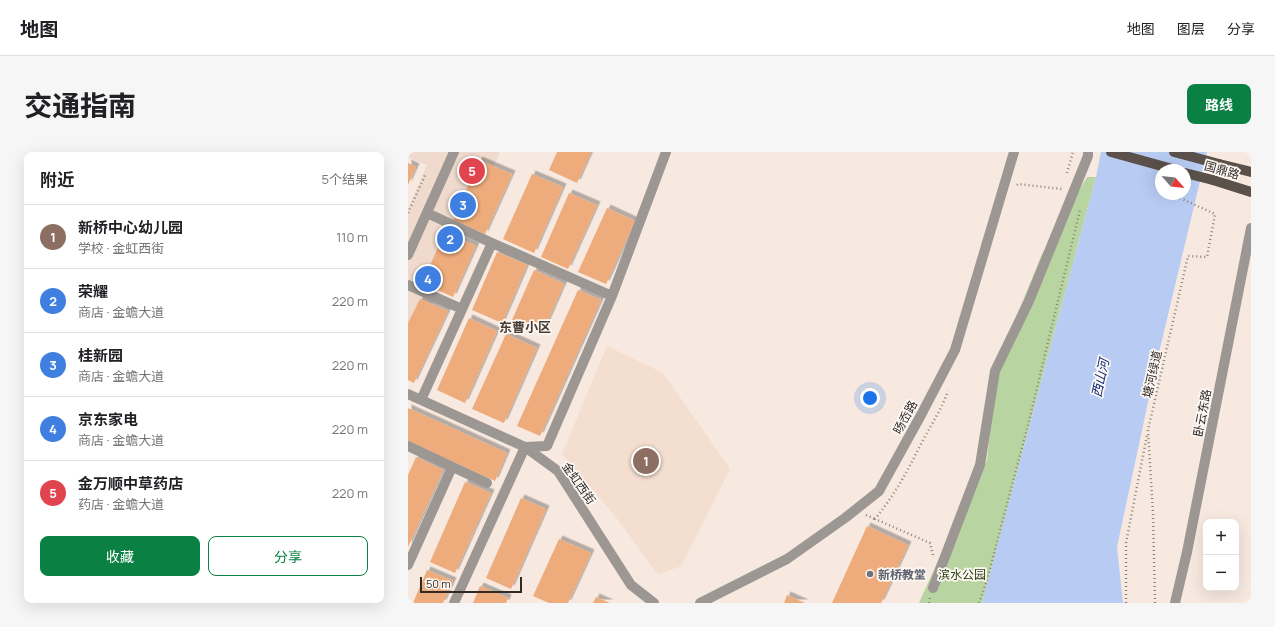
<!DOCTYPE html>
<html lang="zh">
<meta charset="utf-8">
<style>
body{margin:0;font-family:Manrope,"Noto Sans SC",sans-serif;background:#f6f6f6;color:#202124}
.controls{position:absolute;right:12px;bottom:12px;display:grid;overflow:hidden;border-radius:8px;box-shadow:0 4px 16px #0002}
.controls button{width:36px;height:36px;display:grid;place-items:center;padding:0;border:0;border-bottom:1px solid #e0e0e0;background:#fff;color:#202124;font:20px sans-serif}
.compass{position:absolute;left:747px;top:12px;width:36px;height:36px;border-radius:50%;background:#fff;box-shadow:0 4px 16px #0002;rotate:117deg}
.scale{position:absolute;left:12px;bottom:10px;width:102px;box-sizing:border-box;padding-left:4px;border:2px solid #302b27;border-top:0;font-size:11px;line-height:14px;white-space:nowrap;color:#302b27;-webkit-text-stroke:3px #fef8f4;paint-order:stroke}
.you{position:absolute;left:462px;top:246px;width:14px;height:14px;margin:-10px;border:3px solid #fff;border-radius:50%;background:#1a73e8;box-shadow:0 0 0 6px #1a73e833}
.badge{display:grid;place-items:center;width:26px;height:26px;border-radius:50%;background:#0b8043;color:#fff;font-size:13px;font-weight:700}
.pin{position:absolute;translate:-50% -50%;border:2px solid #fff;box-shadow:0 1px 4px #0006}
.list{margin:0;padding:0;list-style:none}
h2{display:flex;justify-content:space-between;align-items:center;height:52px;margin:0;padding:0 16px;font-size:17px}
h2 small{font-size:13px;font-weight:400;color:#757577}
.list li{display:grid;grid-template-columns:26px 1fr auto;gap:12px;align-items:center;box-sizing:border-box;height:64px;padding:0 16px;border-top:1px solid #e0e0e0}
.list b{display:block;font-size:15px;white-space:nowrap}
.list p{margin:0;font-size:13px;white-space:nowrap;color:#757577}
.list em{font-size:13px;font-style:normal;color:#757577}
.actions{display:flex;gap:8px;padding:12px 16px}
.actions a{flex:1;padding:9px 0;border:1px solid #0b8043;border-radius:8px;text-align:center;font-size:14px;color:#0b8043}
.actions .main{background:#0b8043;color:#fff}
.map{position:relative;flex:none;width:843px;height:451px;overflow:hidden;border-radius:8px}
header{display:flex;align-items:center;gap:24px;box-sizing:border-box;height:56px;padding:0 20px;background:#fff;border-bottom:1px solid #e0e0e0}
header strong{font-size:19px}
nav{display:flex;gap:22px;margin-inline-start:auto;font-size:14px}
.intro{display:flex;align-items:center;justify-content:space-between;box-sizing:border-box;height:96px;padding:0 24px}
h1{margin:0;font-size:28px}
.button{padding:10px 18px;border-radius:8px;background:#0b8043;color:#fff;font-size:14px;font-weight:700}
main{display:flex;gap:24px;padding:0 24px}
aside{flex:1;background:#fff;border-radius:8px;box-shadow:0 4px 16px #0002}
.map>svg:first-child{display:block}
.built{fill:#efdacd}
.education{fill:#f3decf}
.green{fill:#b8d5a1}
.water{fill:#b8ccf3;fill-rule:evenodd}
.building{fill:#eeac7c;filter:url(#shadow)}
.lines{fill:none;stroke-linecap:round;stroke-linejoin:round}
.path{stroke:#8c837c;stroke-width:2.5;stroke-dasharray:1 3;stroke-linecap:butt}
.minor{stroke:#9c9792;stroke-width:10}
.major{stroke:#5a524a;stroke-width:10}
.major-bridge{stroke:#5a524a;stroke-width:10}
.worship-dot{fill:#6b7280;stroke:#fef8f4;stroke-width:1.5}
.labels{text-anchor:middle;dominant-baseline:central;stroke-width:3.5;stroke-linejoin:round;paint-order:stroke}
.street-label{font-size:12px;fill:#302b27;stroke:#fef8f4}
.worship-label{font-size:12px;font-weight:bold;fill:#5b616d;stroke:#fef8f4;text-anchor:start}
.park-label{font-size:12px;fill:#263e0e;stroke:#fef8f4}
.neighbourhood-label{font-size:13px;font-weight:bold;fill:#493e36;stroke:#fef8f4}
.water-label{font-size:13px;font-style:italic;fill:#122f78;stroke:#fef8f4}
</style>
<header>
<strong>地图</strong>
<nav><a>地图</a><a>图层</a><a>分享</a></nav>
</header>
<div class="intro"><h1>交通指南</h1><a class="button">路线</a></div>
<main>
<aside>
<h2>附近<small>5个结果</small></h2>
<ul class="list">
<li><span class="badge" style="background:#8d6e63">1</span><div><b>新桥中心幼儿园</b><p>学校 · 金虹西街</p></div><em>110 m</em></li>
<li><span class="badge" style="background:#3f7fe0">2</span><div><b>荣耀</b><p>商店 · 金蟾大道</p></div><em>220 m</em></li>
<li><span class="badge" style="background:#3f7fe0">3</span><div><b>桂新园</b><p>商店 · 金蟾大道</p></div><em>220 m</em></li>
<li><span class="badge" style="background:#3f7fe0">4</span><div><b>京东家电</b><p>商店 · 金蟾大道</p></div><em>220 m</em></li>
<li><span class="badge" style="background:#e0444e">5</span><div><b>金万顺中草药店</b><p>药店 · 金蟾大道</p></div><em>220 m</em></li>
</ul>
<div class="actions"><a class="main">收藏</a><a>分享</a></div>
</aside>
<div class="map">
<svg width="843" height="451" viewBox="0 0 843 451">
<defs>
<filter id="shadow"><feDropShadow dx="3.5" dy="-3.5" stdDeviation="0" flood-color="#0004"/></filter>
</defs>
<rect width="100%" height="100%" fill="#f7e9df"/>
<!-- built -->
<path class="built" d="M0 0H92L0 205V57L19 13 0 5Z"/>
<!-- education -->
<path class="education" d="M199 194 255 221 322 317 273 414 250 423 208 365 154 302Z"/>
<!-- green -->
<path class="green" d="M679 25H688L574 451H511L546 373 579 308 589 212 634 102Z"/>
<!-- water -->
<path class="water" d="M693 0H799L748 213 709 395 715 451H574L688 25ZM753 18H777V42H753Z"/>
<!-- building -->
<path class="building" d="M149 0H183L169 31 141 18Z
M71 8 104 22 77 82 45 68Z
M0 11 8 15 0 33Z
M124 22 155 35 126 101 95 87Z
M161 41 189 53 160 117 133 105Z
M199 56 227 69 198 132 170 120Z
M37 80 68 94 45 145 14 131Z
M89 100 119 113 94 171 64 158Z
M126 118 156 132 134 182 104 168Z
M170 138 193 148 132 284 109 274Z
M12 147 40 159 6 231 0 228V171Z
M61 166 89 179 57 251 29 238Z
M98 182 129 196 96 271 64 257Z
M0 256 99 301 87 329 0 289Z
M8 305 35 318 0 395V323Z
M57 330 83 341 47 421 22 410Z
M113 346 138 357 103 437 78 426Z
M459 374 500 393 473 451H424Z
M151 387 183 401 160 451H141L125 444Z
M19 418 45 429 35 451H5Z
M72 434 100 446 98 451H65Z
M379 443 397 451H376Z
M188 445 202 451H185Z"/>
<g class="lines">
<!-- path -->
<path class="path" d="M659 21 665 0
M609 33 610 32 654 37
M0 61 18 21
M458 363 467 367
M525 403 522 391 467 367C487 343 501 316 515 288 524 272 534 256 540 239
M521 451 522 445
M571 451 579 428 620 273 672 58
M718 451V391L739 283
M747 451 745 362 740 278 780 104 799 105 807 62 772 46 773 42"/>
<!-- minor -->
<path class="minor" d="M19 61 84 91 204 144
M0 103 46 0
M0 133 54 157
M0 242 117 295 150 319 223 433 246 451
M13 248 84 91
M0 294 79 331
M117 295 139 294 204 144 258 0
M0 413 44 315
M525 436 572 313 587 219 621 149 680 4V0
M46 451 117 295
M292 451 379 407 437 366 471 339 513 263 547 198 606 0
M767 451 779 400 843 76"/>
<!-- major -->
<path class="major" d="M703 0 768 18
M811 12 843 20
M805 28 843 40"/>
<!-- major-bridge -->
<path class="major-bridge" d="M766 0 811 12
M777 21 805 28"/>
</g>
<!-- markers -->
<circle class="worship-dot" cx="462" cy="422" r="4"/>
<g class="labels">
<!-- street labels -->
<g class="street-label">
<text transform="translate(814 18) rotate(16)">国鼎路</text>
<text transform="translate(744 222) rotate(-77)">塘河绿道</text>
<text transform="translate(794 261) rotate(-79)">卧云东路</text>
<text transform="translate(497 265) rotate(-61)">旸岙路</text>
<text transform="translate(171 331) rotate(55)">金虹西街</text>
</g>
<!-- worship labels -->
<g class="worship-label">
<text x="470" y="422">新桥教堂</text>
</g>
<!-- park labels -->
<g class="park-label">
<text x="554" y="422">滨水公园</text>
</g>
<!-- neighbourhood labels -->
<g class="neighbourhood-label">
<text x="117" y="175">东曹小区</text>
</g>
<!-- water labels -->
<g class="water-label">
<text transform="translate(692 226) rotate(-78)">西山河</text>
</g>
</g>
</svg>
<div class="controls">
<button>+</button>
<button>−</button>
</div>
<svg class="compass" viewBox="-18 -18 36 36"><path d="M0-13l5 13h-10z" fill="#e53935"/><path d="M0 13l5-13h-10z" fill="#757577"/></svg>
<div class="scale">50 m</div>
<div class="you"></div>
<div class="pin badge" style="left:238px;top:309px;background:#8d6e63">1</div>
<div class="pin badge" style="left:42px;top:87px;background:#3f7fe0">2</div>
<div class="pin badge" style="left:55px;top:53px;background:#3f7fe0">3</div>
<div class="pin badge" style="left:20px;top:127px;background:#3f7fe0">4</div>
<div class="pin badge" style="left:64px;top:19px;background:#e0444e">5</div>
</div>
</main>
